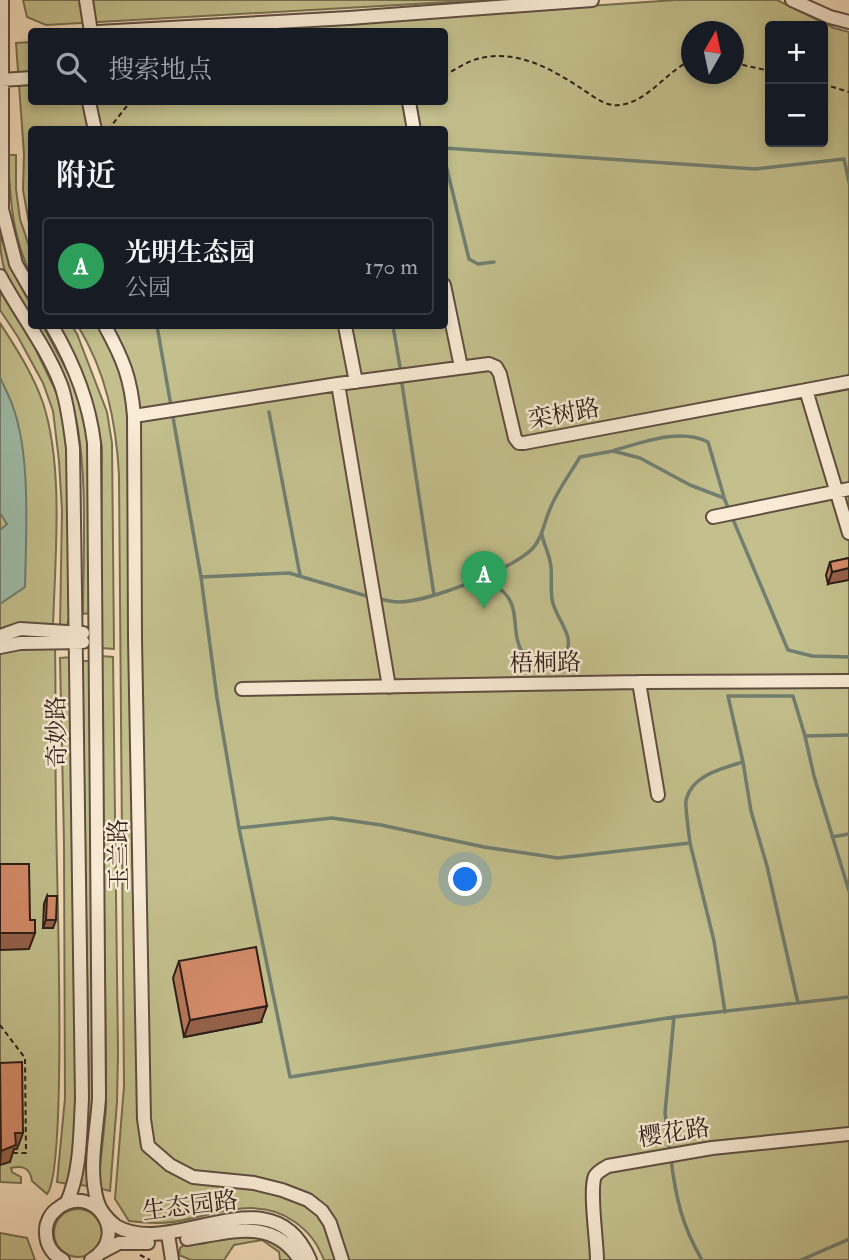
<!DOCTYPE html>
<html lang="zh">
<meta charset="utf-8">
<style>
body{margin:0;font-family:"IM FELL Double Pica","Noto Serif SC",serif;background:#242831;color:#f1f3f6}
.controls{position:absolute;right:21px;top:21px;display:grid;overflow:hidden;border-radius:7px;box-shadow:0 4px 10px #0003}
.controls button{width:63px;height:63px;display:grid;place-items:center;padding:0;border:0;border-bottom:2px solid #363941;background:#171b24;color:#f1f3f6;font:35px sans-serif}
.compass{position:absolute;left:681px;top:21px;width:63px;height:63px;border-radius:50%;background:#171b24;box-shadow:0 4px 10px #0003;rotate:9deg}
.you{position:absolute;left:466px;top:880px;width:24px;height:24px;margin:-18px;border:5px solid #fff;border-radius:50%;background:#1a73e8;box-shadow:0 0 0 10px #1a73e833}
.badge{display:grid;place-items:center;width:46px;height:46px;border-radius:50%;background:#0b8043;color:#fff;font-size:23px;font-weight:700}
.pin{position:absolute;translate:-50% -58px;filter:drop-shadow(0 2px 4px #0008)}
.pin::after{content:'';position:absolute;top:37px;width:24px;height:21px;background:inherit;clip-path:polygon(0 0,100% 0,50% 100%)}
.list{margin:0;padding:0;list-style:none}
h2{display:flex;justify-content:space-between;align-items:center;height:91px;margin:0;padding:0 28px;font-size:30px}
h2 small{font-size:23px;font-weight:400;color:#9ea1a6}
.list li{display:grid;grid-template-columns:46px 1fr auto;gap:21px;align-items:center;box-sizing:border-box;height:98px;margin:0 14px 14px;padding:0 14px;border:2px solid #363941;border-radius:7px}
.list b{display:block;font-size:26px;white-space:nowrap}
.list p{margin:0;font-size:23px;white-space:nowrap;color:#9ea1a6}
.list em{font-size:23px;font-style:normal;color:#9ea1a6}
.icon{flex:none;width:38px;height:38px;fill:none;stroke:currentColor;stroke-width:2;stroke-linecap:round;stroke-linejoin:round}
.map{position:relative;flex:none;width:849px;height:1260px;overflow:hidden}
.search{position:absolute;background:#171b24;box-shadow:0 4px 10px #0003;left:28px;top:28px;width:420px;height:77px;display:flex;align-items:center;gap:18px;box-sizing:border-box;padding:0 24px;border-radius:7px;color:#9ea1a6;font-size:26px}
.panel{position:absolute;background:#171b24;box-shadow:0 4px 10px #0003;left:28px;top:126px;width:420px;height:203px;border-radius:7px}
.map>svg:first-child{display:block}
.green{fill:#c3c08d;stroke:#786f52;stroke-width:2;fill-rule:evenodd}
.water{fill:#9ebeab;stroke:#717e70;stroke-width:2}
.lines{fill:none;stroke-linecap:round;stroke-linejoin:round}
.stream{stroke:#717e70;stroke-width:3.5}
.minor-casing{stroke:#5f4e41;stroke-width:16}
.path{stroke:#2d1e17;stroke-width:2;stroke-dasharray:5 3.5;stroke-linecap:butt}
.minor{stroke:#f9ebd5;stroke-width:12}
.wall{fill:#b57759;stroke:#2d1e17;stroke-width:2}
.shaded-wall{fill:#946149;stroke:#2d1e17;stroke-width:2}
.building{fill:#d38a68;stroke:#2d1e17;stroke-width:2}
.labels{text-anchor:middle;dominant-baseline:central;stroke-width:5;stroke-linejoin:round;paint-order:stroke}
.street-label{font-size:24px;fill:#2d1e17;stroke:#f9ebd5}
</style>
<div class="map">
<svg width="849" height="1260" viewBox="0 0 849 1260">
<rect width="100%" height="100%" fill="#f6e0be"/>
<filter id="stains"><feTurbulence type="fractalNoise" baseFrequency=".00286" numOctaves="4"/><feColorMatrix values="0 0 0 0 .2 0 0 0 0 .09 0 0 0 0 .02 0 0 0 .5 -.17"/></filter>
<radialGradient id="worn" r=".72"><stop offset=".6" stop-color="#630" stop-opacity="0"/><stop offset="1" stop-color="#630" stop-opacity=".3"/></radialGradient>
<!-- green -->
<path class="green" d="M23 0H485L46 25 27 17Z
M676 0H777L834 28 849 32V1260H324C317 1243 310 1233 295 1222 257 1194 214 1216 173 1222 158 1224 144 1223 129 1221L115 1199 124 1086 119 475C116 421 106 372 78 326H444V130H32L31 234 23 190 24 154 16 43 31 42 32 102H444V32L226 31ZM770 26H823V142H770ZM692 32H734V74H692Z
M8 155H16V189L20 219 31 252V275C12 237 10 197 8 155Z
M0 235 15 275 31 305V320C12 287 0 275 0 235Z
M0 291 34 346 59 398 68 440 71 607 67 627 60 629 62 510 59 461 53 411 43 383 18 337 0 310Z
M0 323C16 348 33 374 43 403 64 467 55 559 53 626L33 625 34 647 55 646C56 701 55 756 56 811 56 864 68 1170 47 1194L32 1181C30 1168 23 1165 11 1168L12 1172 21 1177V1183L0 1182Z
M35 326H43L73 382 85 419 89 452 90 613 83 614C83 542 91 443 64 377 57 359 45 342 35 326Z
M58 326H72L77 334 107 412 112 443 114 649 101 648 102 447C94 403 79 365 58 326Z
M101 656 113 657 118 1053 117 1102 110 1191 98 1188 106 1109V1068Z
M72 657 76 1124 68 1184 57 1182 65 1098 64 842 60 658Z
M82 661H89L95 1104 87 1186 81 1185 89 1093Z
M54 1233a24 24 0 1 1 48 0a24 24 0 1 1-48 0Z
M0 1233 27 1238 35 1260H0Z
M244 1235C266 1236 279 1244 294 1260H280L279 1252 262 1240 234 1245 224 1260H191L179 1255 180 1248 184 1245Z"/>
<!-- water -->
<path class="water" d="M0 377C4 387 10 397 13 407 31 456 26 534 25 587L0 604V530L7 524 0 513Z"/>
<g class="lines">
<!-- stream -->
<path class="stream" d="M444 148 755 169 844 159 849 182
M444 157 469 259 478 264 494 262
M157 326 201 577 217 698 239 828 332 818 381 825 484 847 558 858 690 843C689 834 685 807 686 800 692 775 723 768 743 762L728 696H793L805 736 849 735
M393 326 400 367
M402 384 434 595
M269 412 300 575
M615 450C644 442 680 428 708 442L724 497
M201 577 289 573 370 597
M479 577C535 600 501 628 528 661 539 664 555 669 563 658 579 637 555 620 552 599 550 586 553 573 550 561 548 552 544 544 542 535
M377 598C384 600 392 602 399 602 428 602 513 569 533 548 543 537 544 522 550 509 557 491 570 474 580 457L613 451 640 458 690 485 724 498 788 650 812 656 849 657
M805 736 814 776 849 891
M743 762 751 811 767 866 798 1003
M239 828 290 1077 674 1017 849 997
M832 837 849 834
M690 843 714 941 725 1012
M670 1152 665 1113 674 1017
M671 1160C676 1198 682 1226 702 1260
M801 1260 849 1239"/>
<defs>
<path id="minor" d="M2 0V209L16 264 32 292
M86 0 91 32
M792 0 830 17 849 22
M98 32 349 18 592 0
M1 80 32 78
M89 102 95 130
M409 102 414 130
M0 276C19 312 46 346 61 385 68 405 70 427 73 448L82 1099C80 1133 81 1171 67 1202
M444 285 461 367
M52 326C73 362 89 400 94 443L99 1098C97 1131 88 1168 97 1200 100 1211 107 1219 116 1226 173 1260 272 1169 310 1260
M105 326C123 359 131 378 134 416L135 639 144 1119 148 1146 170 1165 193 1177 254 1183 282 1190 308 1200 322 1211 330 1223 342 1260
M345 326 356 382
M338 384 389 687
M806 390 849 533
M134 416 338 384 489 364 496 367 500 374 515 438 519 443H524L849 382
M713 517 849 489
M0 636 20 629 83 633
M0 647 20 643 83 642
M639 682 658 795
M242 689 639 682 849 681
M168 1234 172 1260
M187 1239C229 1233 272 1216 300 1260
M102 1252 119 1243H148
M63 1260C53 1255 46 1245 46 1233 45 1224 50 1214 57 1209 91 1180 133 1235 91 1260
M597 1260C597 1241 589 1190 595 1176 598 1171 603 1169 608 1166L712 1148 849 1134"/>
</defs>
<!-- minor casing -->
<use href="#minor" class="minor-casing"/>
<!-- path -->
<path class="path" d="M734 63 770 71
M444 76C454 70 466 62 477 59 515 48 552 69 582 89 596 98 608 109 625 104 651 98 668 70 692 60
M823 84 849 92
M108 130 130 102
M0 1025 25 1058 26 1153H11
M140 1255 150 1260"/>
<!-- minor -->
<use href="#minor" class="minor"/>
</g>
<!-- wall -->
<path class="wall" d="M849 558 828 584 826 575 830 562Z
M47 896 53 928H43L44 904Z
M179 961 261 1022 184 1037 173 978Z"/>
<!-- shaded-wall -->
<path class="shaded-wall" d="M849 568V580L828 584 832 572Z
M46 920H56L53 928H43Z
M0 933H35L29 949 0 950Z
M267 1006 261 1022 184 1037 190 1020Z
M15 1133H23L17 1149H14L10 1162 0 1165 1 1151Z"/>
<!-- building -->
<path class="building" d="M849 558V568L832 572 830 562Z
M0 864H29L30 920H35V933H0Z
M47 896H57L56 920H46Z
M256 947 267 1006 190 1020 179 961Z
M22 1062 23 1133H15L16 1145 1 1151 0 1063Z"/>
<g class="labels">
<!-- street labels -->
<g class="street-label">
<text transform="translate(564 414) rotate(-10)">栾树路</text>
<text transform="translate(545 663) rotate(-1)">梧桐路</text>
<text transform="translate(57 732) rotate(-91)">奇妙路</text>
<text transform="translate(119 855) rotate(-91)">玉兰路</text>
<text transform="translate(674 1133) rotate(-9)">樱花路</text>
<text transform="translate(190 1206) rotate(-7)">生态园路</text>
</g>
</g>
<rect width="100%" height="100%" filter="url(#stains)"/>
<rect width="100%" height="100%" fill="url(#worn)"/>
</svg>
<div class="controls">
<button>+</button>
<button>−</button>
</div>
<svg class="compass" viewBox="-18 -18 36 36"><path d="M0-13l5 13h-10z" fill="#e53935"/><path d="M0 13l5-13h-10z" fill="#9ea1a6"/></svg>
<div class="you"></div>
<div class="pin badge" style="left:484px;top:609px;background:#2e9e5b">A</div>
<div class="search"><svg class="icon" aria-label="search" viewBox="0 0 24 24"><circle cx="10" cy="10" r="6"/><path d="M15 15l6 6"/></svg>搜索地点</div>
<section class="panel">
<h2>附近<small></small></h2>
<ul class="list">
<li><span class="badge" style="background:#2e9e5b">A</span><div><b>光明生态园</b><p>公园</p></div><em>170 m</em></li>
</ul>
</section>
</div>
